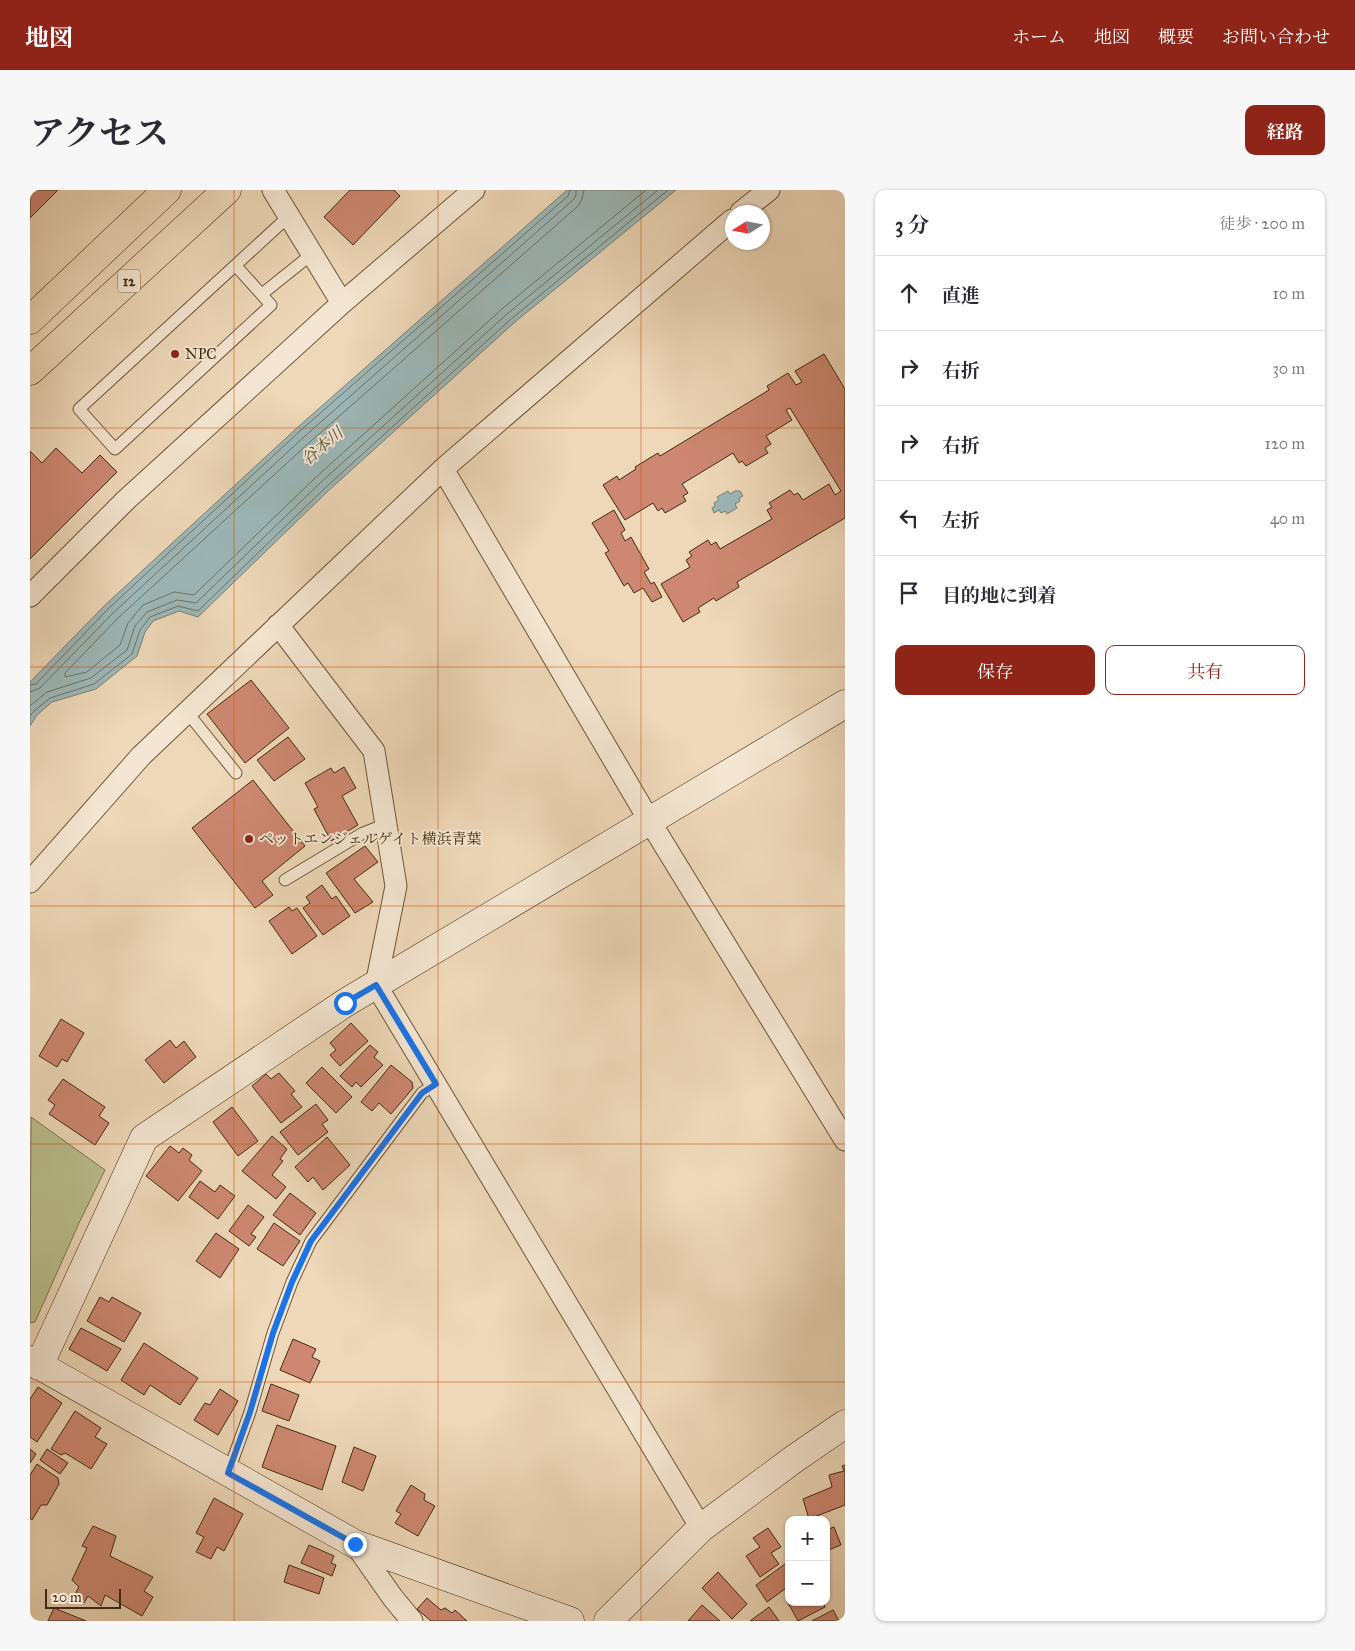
<!DOCTYPE html>
<html lang="ja">
<meta charset="utf-8">
<style>
body{margin:0;font-family:"IM FELL Great Primer","Noto Serif JP",serif;background:#f7f7f7;color:#2b2b33}
.controls{position:absolute;right:15px;bottom:15px;display:grid;overflow:hidden;border-radius:10px;box-shadow:0 1px 4px #0004}
.controls button{width:45px;height:45px;display:grid;place-items:center;padding:0;border:0;border-bottom:1px solid #e1e1e2;background:#fff;color:#2b2b33;font:25px sans-serif}
.compass{position:absolute;left:695px;top:15px;width:45px;height:45px;border-radius:50%;background:#fff;box-shadow:0 1px 4px #0004;rotate:259deg}
.scale{position:absolute;left:15px;bottom:12px;width:76px;box-sizing:border-box;padding-left:5px;border:2px solid #422b10;border-top:0;font-size:14px;line-height:18px;white-space:nowrap;color:#422b10;-webkit-text-stroke:4px #f4e6d2;paint-order:stroke}
.stop{position:absolute;width:15px;height:15px;margin:-11px;border:4px solid #1a73e8;border-radius:50%;background:#fff}
.stop.end{background:#1a73e8;border-color:#fff;box-shadow:0 1px 5px #0008}
.list{margin:0;padding:0;list-style:none}
h2{display:flex;justify-content:space-between;align-items:center;height:65px;margin:0;padding:0 20px;font-size:21px}
h2 small{font-size:16px;font-weight:400;color:#7c7c81}
.list li{display:grid;grid-template-columns:32px 1fr auto;gap:15px;align-items:center;box-sizing:border-box;height:75px;padding:0 20px;border-top:1px solid #e1e1e2}
.list b{display:block;font-size:19px;white-space:nowrap}
.list em{font-size:16px;font-style:normal;color:#7c7c81}
.actions{display:flex;gap:10px;padding:15px 20px}
.actions a{flex:1;padding:11px 0;border:1px solid #8f2418;border-radius:10px;text-align:center;font-size:18px;color:#8f2418}
.actions .main{background:#8f2418;color:#fff}
.icon{flex:none;width:28px;height:28px;fill:none;stroke:currentColor;stroke-width:2;stroke-linecap:round;stroke-linejoin:round}
.map{position:relative;flex:none;width:815px;height:1431px;overflow:hidden;border-radius:10px}
header{display:flex;align-items:center;gap:30px;box-sizing:border-box;height:70px;padding:0 25px;background:#8f2418;color:#fff}
header strong{font-size:24px}
nav{display:flex;gap:28px;margin-inline-start:auto;font-size:18px}
.intro{display:flex;align-items:center;justify-content:space-between;box-sizing:border-box;height:120px;padding:0 30px}
h1{margin:0;font-size:35px}
.button{padding:12px 22px;border-radius:10px;background:#8f2418;color:#fff;font-size:18px;font-weight:700}
main{display:flex;gap:30px;padding:0 30px}
aside{flex:1;background:#fff;border-radius:10px;box-shadow:0 1px 4px #0004}
.map>svg:first-child{display:block}
.green{fill:#babe8e;stroke:#7e744f}
.water{fill:#9db8b9;stroke:#798075}
.lines{fill:none;stroke-linecap:round;stroke-linejoin:round}
.shore{stroke:#707264;stroke-width:1}
.building{fill:#cd8772;stroke:#422b10}
.lane-casing{stroke:#6d563a;stroke-width:13}
.street-casing{stroke:#6d563a;stroke-width:23}
.secondary-casing{stroke:#422b10;stroke-width:29}
.primary-casing{stroke:#422b10;stroke-width:29}
.lane{stroke:#f4e6d2;stroke-width:11}
.street{stroke:#f4e6d2;stroke-width:21}
.secondary{stroke:#f4e6d2;stroke-width:28}
.primary{stroke:#eed8b9;stroke-width:28}
.route{stroke:#1a73e8;stroke-width:6}
.grid{fill:none;stroke:#cf520d;stroke-width:1;stroke-opacity:0.55}
.poi-dot{fill:#8f2418;stroke:#f4e6d2;stroke-width:2}
.labels{text-anchor:middle;dominant-baseline:central;stroke-width:4;stroke-linejoin:round;paint-order:stroke}
.shield{fill:#f4e6d2;stroke:#77634a;stroke-width:1}
.shield-label{font-size:14px;font-weight:bold;fill:#422b10}
.poi-label{font-size:15px;fill:#422b10;stroke:#f4e6d2;text-anchor:start}
.water-label{font-size:16px;font-style:italic;fill:#594e3a;stroke:#f4e6d2}
</style>
<header>
<strong>地図</strong>
<nav><a>ホーム</a><a>地図</a><a>概要</a><a>お問い合わせ</a></nav>
</header>
<div class="intro"><h1>アクセス</h1><a class="button">経路</a></div>
<main>
<div class="map">
<svg width="815" height="1431" viewBox="0 0 815 1431">
<rect width="100%" height="100%" fill="#eed8b9"/>
<filter id="stains"><feTurbulence type="fractalNoise" baseFrequency=".004" numOctaves="4"/><feColorMatrix values="0 0 0 0 .2 0 0 0 0 .09 0 0 0 0 .02 0 0 0 .5 -.17"/></filter>
<radialGradient id="worn" r=".72"><stop offset=".6" stop-color="#630" stop-opacity="0"/><stop offset="1" stop-color="#630" stop-opacity=".3"/></radialGradient>
<!-- green -->
<path class="green" d="M1 927 75 980 49 1033 5 1132 0 1133Z"/>
<!-- water -->
<path class="water" d="M537 0H646L485 132 297 302 168 427 149 421 123 431 115 442 107 466 66 499 22 512 7 525 0 536V492L74 416 268 237Z
M698 301 700 304 705 301H710L713 306 709 308 710 311 705 314 707 318 697 324 695 321 691 323 689 320 684 323 682 318 685 316 684 313 689 310 687 307Z"/>
<g class="lines">
<!-- shore -->
<path class="shore" d="M554 0 552 9 548 16 281 251 87 429 35 483V487L57 482 90 455 98 433 113 415 144 402 164 405 284 289 472 119 616 0
M0 495 6 494 78 419 271 240 538 6 540 0
M0 502 10 498 82 424 276 245 543 10 546 5V0
M0 516 17 502 61 488 97 460 105 436 117 422 147 410 166 413 289 294 477 124 628 0
M0 526 4 521 20 508 64 494 102 464 110 440 120 427 148 416 168 421 294 299 481 129 638 0"/>
</g>
<!-- building -->
<path class="building" d="M0 0H28L0 28Z
M320 0H364L370 6 323 55 294 27Z
M794 164 815 199V328L707 392 709 397 686 411 684 408 668 418 670 422 653 432 631 394 660 377 656 370 662 366 659 362 678 350 681 355 686 352 690 359 742 329 737 320 742 317 739 313 760 300 764 305 768 303 773 310 799 294 805 305 811 301 760 218 756 220 762 230 736 246 741 254 735 258 738 263 716 276 712 271 709 273 703 263 652 294 658 303 653 306 656 311 635 323 632 318 628 321 623 313 595 330 573 295 587 286 589 290 606 279 605 277 628 263 630 266 739 200 737 196 758 183 766 195 772 192 765 181Z
M26 258 52 283 70 265 87 282 0 369V261L12 273Z
M584 320 595 340 591 343 595 351 601 347 619 379 614 382 621 394 624 392 632 407 622 412 613 398 604 403 598 393 594 396 575 363 579 361 562 333Z
M221 490 259 538 215 573 177 524Z
M258 547 275 569 244 591 227 570Z
M314 577 326 598 312 606 328 635 301 651 284 619 288 617 275 593 301 578 304 583Z
M223 590 275 656 232 691 243 705 225 718 162 638Z
M335 656 348 672 324 689 343 712 325 723 296 683Z
M292 695 302 709 306 706 320 726 293 745 273 718 280 713 276 707Z
M259 717 262 721 267 718 287 746 262 764 239 731Z
M31 829 54 843 37 872 32 869 27 877 9 866Z
M321 833 338 851 310 876 300 865 306 860 300 853Z
M140 850 146 858 154 851 166 867 134 893 115 870Z
M340 855 348 862 344 867 353 875 331 897 326 892 322 897 310 886Z
M361 875 382 892 383 898 361 924 349 913 342 921 331 912Z
M292 877 322 907 306 923 276 893Z
M249 883 265 901 261 904 272 917 251 933 222 896 236 884 241 889Z
M33 889 75 917 69 926 79 933 65 955 19 924 25 915 18 910Z
M286 914 298 930 292 934 298 942 268 965 250 942Z
M202 917 228 951 208 966 183 932Z
M242 946 257 959 250 969 253 971 242 985 256 997 246 1009 212 981Z
M297 947 320 975 293 1000 283 987 278 992 265 977Z
M140 956 149 963 153 958 162 965 159 970 172 981 148 1011 116 986Z
M170 991 185 1002 190 995 205 1006 188 1029 159 1007Z
M260 1003 286 1023 270 1045 243 1025Z
M218 1015 234 1027 221 1044 226 1047 219 1056 199 1041Z
M244 1033 270 1051 253 1076 227 1059Z
M186 1043 209 1059 190 1088 166 1071Z
M70 1107 79 1112 82 1107 111 1123 94 1152 57 1131Z
M51 1138 91 1159 77 1181 39 1159Z
M263 1149 286 1159 282 1167 290 1171 280 1193 250 1180Z
M114 1153 168 1188 150 1215 120 1195 114 1205 91 1190Z
M241 1194 269 1205 259 1231 232 1221Z
M8 1197 32 1213 7 1252 0 1247V1209Z
M190 1199 208 1211 188 1245 164 1230 175 1213 180 1215Z
M45 1221 71 1238 65 1247 77 1254 61 1279 35 1263 31 1265 21 1259Z
M247 1235 306 1256 292 1300 232 1277Z
M324 1257 346 1266 333 1301 312 1292Z
M0 1259 6 1264 0 1273Z
M17 1259 38 1273 30 1284 10 1270Z
M7 1274 28 1288 29 1294 17 1315H11L2 1330 0 1328V1285Z
M815 1275V1315L779 1329 773 1309 802 1297 799 1285 814 1281 812 1276Z
M381 1295 395 1304 394 1310 405 1316 388 1346 365 1333 371 1324 366 1321Z
M184 1308 213 1324 194 1361 187 1357 181 1369 166 1362 174 1347 166 1343Z
M63 1336 86 1346 80 1366 123 1387 114 1401 123 1407 112 1426 75 1405 71 1416 58 1406 54 1413 44 1406 49 1397 42 1390 57 1358 52 1356Z
M804 1337 811 1355 796 1361V1340Z
M738 1338 751 1357 741 1363 749 1374 730 1387 716 1366 730 1357 723 1348Z
M279 1355 304 1366 301 1373 306 1375 302 1386 271 1373Z
M755 1374 759 1381V1396L737 1412 726 1395Z
M259 1375 294 1388 289 1404 254 1392Z
M688 1382 717 1414 702 1429 672 1398Z
M397 1408 411 1420 415 1418 422 1423 425 1420 437 1431H401L387 1419Z
M759 1409V1412H793L795 1417 768 1431 757 1411Z
M672 1415 690 1431H658Z
M739 1417 749 1431H720Z
M24 1418 56 1431H18Z
M803 1420 809 1431H782Z"/>
<g class="lines">
<defs>
<path id="lane" d="M206 76 241 115 85 259 49 219 259 26
M232 104 282 64
M157 522 206 583
M255 690 333 643 356 634
M198 1283 220 1222 243 1143 262 1092 281 1051 392 903 406 894"/>
<path id="street" d="M243 0 312 113
M711 22 739 0
M413 279 619 630 815 950
M0 406 96 310 312 113 444 0
M248 435 344 561 366 696 346 795 671 1338
M0 692 111 566 413 279 702 30
M325 1354 363 1408 382 1431"/>
<path id="secondary" d="M0 1170 325 1354 540 1431
M9 1176 114 948 315 813 815 514
M578 1431 671 1338 764 1269 815 1234"/>
<path id="primary" d="M0 130 137 0
M0 181 197 0"/>
</defs>
<!-- lane casing -->
<use href="#lane" class="lane-casing"/>
<!-- street casing -->
<use href="#street" class="street-casing"/>
<!-- secondary casing -->
<use href="#secondary" class="secondary-casing"/>
<!-- primary casing -->
<use href="#primary" class="primary-casing"/>
<!-- lane -->
<use href="#lane" class="lane"/>
<!-- street -->
<use href="#street" class="street"/>
<!-- secondary -->
<use href="#secondary" class="secondary"/>
<!-- primary -->
<use href="#primary" class="primary"/>
</g>
<g class="lines">
<!-- route -->
<path class="route" d="M315 813 346 795 406 894 392 903 281 1051 262 1092 243 1143 220 1222 198 1283 325 1354"/>
</g>
<!-- grid -->
<path class="grid" d="M204 0V1431M408 0V1431M611 0V1431M0 238H815M0 477H815M0 716H815M0 954H815M0 1192H815"/>
<!-- markers -->
<g class="poi-dot">
<circle cx="145" cy="164" r="5"/>
<circle cx="219" cy="649" r="5"/>
</g>
<g class="labels">
<!-- shield labels -->
<rect class="shield" x="88" y="79.5" width="22" height="23" rx="4"/>
<g class="shield-label">
<text x="99" y="91">12</text>
</g>
<!-- poi labels -->
<g class="poi-label">
<text x="155" y="164">NPC</text>
<text x="229" y="649">ペットエンジェルゲイト横浜青葉</text>
</g>
<!-- water labels -->
<g class="water-label">
<text transform="translate(292 256) rotate(-40)">谷本川</text>
</g>
</g>
<rect width="100%" height="100%" filter="url(#stains)"/>
<rect width="100%" height="100%" fill="url(#worn)"/>
</svg>
<div class="controls">
<button>+</button>
<button>−</button>
</div>
<svg class="compass" viewBox="-18 -18 36 36"><path d="M0-13l5 13h-10z" fill="#e53935"/><path d="M0 13l5-13h-10z" fill="#7c7c81"/></svg>
<div class="scale">20 m</div>
<div class="stop" style="left:315px;top:813px"></div>
<div class="stop end" style="left:325px;top:1354px"></div>
</div>
<aside>
<h2>3 分<small>徒歩 · 200 m</small></h2>
<ul class="list">
<li><svg class="icon" aria-label="ahead" viewBox="0 0 24 24"><path d="M12 20V5M6 11l6-6 6 6"/></svg><div><b>直進</b></div><em>10 m</em></li>
<li><svg class="icon" aria-label="right" viewBox="0 0 24 24"><path d="M7 20v-9h11M14 6l5 5-5 5"/></svg><div><b>右折</b></div><em>30 m</em></li>
<li><svg class="icon" aria-label="right" viewBox="0 0 24 24"><path d="M7 20v-9h11M14 6l5 5-5 5"/></svg><div><b>右折</b></div><em>120 m</em></li>
<li><svg class="icon" aria-label="left" viewBox="0 0 24 24"><path d="M17 20v-9H6M10 6l-5 5 5 5"/></svg><div><b>左折</b></div><em>40 m</em></li>
<li><svg class="icon" aria-label="arrive" viewBox="0 0 24 24"><path d="M6 21V4h12l-3 4 3 4H6"/></svg><div><b>目的地に到着</b></div></li>
</ul>
<div class="actions"><a class="main">保存</a><a>共有</a></div>
</aside>
</main>
